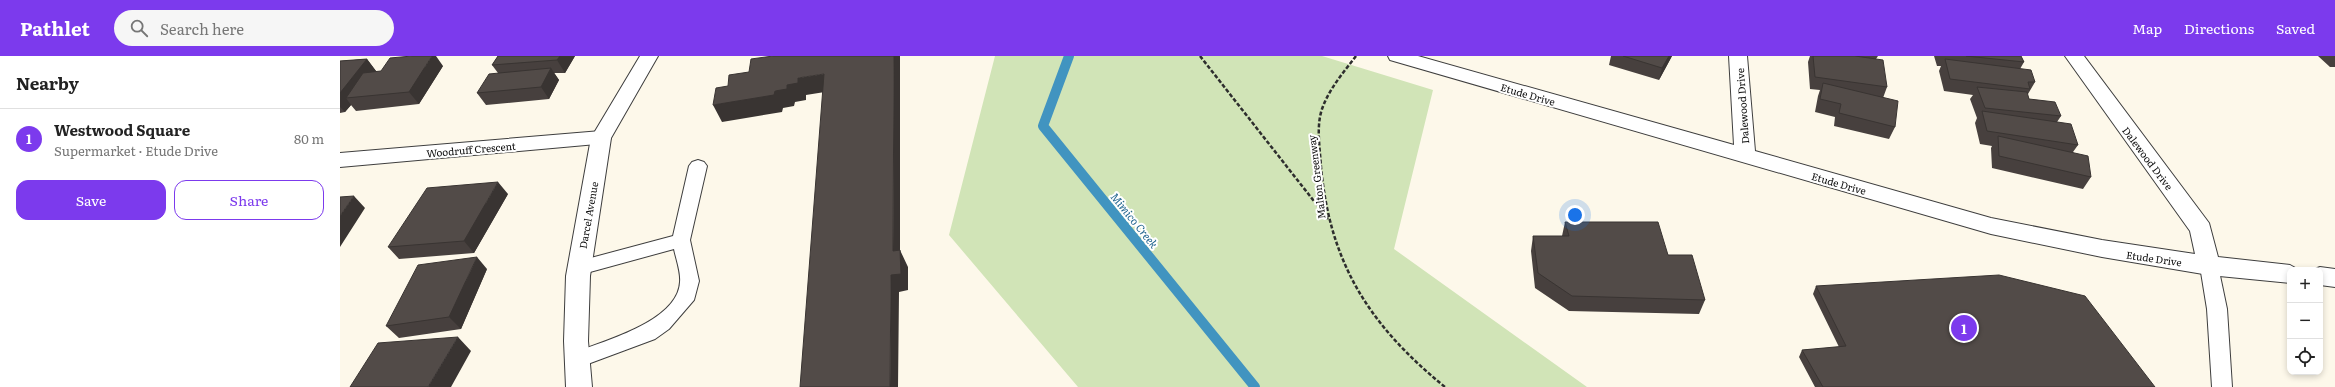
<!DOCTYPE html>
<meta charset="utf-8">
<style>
body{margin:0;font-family:Literata,serif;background:#f6f6f6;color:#222}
.controls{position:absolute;right:12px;bottom:12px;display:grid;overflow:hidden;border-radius:8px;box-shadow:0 2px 6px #0003}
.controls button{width:36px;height:36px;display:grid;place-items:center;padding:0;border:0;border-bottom:1px solid #e0e0e0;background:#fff;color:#222;font:20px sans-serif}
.you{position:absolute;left:1235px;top:159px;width:14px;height:14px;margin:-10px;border:3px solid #fff;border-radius:50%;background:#1a73e8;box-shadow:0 0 0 6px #1a73e833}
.badge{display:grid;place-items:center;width:26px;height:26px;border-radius:50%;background:#7c3aed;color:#fff;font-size:13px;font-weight:700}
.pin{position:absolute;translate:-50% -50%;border:2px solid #fff;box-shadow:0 1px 4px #0006}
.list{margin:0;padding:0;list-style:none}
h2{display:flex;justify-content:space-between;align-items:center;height:52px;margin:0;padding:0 16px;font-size:17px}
h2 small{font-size:13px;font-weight:400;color:#767676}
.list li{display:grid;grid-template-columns:26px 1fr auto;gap:12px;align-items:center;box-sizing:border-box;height:60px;padding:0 16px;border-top:1px solid #e0e0e0}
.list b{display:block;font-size:15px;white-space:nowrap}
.list p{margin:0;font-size:13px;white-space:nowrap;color:#767676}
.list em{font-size:13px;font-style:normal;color:#767676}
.actions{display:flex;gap:8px;padding:12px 16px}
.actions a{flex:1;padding:9px 0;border:1px solid #7c3aed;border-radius:12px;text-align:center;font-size:14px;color:#7c3aed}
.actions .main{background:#7c3aed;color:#fff}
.icon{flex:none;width:22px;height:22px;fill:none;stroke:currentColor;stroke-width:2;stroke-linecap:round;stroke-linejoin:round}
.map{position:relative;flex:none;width:1995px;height:331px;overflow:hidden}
header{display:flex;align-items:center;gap:24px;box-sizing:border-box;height:56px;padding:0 20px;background:#7c3aed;color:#fff}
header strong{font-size:19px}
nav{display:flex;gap:22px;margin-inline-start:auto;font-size:14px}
.search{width:280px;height:36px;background:#f6f6f6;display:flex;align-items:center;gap:10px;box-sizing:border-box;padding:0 14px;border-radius:22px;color:#767676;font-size:15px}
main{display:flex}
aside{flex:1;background:#fff}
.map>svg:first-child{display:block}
.green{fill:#d1e4b7}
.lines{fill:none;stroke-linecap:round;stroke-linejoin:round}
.stream{stroke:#4194c0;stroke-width:10}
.service-casing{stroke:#3e3e3e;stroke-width:2}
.minor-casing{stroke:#3e3e3e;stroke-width:2}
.tertiary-casing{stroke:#3e3e3e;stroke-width:2}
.path{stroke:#2d2d2d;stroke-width:2.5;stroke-dasharray:4 2;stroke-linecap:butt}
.service{fill:#fff;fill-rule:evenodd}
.minor{fill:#fff;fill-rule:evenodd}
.tertiary{fill:#fff;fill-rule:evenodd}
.wall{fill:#47403e}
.shaded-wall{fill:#393432}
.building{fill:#524b48;stroke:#393432}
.labels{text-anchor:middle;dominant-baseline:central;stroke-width:4;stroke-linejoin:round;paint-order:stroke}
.street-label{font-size:10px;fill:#0b0b0b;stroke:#fff}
.water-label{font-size:11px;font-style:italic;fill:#21658f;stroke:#fff}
</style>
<header>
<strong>Pathlet</strong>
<div class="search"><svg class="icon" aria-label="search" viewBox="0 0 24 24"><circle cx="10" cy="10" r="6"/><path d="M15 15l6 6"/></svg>Search here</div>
<nav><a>Map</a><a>Directions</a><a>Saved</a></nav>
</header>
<main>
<aside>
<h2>Nearby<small></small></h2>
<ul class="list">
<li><span class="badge">1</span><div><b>Westwood Square</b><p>Supermarket · Etude Drive</p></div><em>80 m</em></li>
</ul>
<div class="actions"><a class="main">Save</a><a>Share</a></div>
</aside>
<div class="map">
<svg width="1995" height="331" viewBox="0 0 1995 331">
<rect width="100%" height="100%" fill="#fdf8ea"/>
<!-- green -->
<path class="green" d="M655 0H982L1093 34 1054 193 1247 331H738L609 179Z"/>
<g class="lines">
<!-- stream -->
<path class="stream" d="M729 0 703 70 915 331"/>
<defs>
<path id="service" d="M358 104 364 106 367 110 350 184 359 225 354 244 329 273 315 283 237 312 230 310 227 304 230 298C261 286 338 266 340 226 341 216 336 203 334 193L239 219 232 217 230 212 232 207 333 180 349 110 352 106Z
M1869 203 1876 205 1878 210 1887 253 1892 331H1872L1867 253 1860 210 1862 205Z"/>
<path id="minor" d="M1048 0H1078L1394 89 1389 0H1407L1415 95 1651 162 1762 184 1855 198 1850 175 1725 0H1744L1869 167 1878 201 1950 209 1959 214H1950V227L1869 219 1762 201 1651 178 1050 4Z
M261 75 268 77 271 82 268 87 0 111V97Z
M1980 211 1995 213V231L1980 229V214H1972Z"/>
<path id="tertiary" d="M300 0H318L271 82 250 220 248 285 252 331H226L224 285 226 220 251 82Z"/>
</defs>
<!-- service casing -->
<use href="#service" class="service-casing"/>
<!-- minor casing -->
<use href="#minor" class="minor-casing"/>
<!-- tertiary casing -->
<use href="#tertiary" class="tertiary-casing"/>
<!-- path -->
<path class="path" d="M860 0 988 163
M1016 0C1003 17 989 33 982 53 976 71 980 92 981 111 990 208 1030 270 1105 331"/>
<!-- service -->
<use href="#service" class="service"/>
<!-- minor -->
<use href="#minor" class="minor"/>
<!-- tertiary -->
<use href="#tertiary" class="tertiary"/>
</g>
<!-- wall -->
<path class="wall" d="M158 0H235L225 17H214L219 24 209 43 146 49 137 37 158 17 152 9Z
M1271 0H1332L1319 24 1269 9Z
M1470 0H1538L1536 3 1547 31 1543 42 1555 71 1549 83 1494 70 1495 61 1475 56 1478 40 1480 34 1470 33 1468 6Z
M1594 0H1681L1684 6 1680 13 1695 26 1688 38H1687L1689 43 1721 60 1717 66 1738 89 1733 96 1751 121 1743 133 1652 112 1651 92 1652 90 1640 88 1635 67 1637 62 1630 43 1633 39 1604 35 1599 15 1601 10H1597Z
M1978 0H1995V11H1990Z
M27 3 36 15V16L103 10 79 48 16 55 11 49 5 56 0 57V5Z
M168 138 134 197 59 203 48 191Z
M1225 166 1328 199 1365 244 1359 258 1229 255 1195 232 1191 195 1193 180H1222Z
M147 213 121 273 59 282 46 270Z
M1476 230 1815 331H1475L1459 301 1462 294 1499 291 1473 238Z"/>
<!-- shaded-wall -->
<path class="shaded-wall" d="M92 0H96L103 10 79 48 69 36Z
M220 0H235L225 17 217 4Z
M554 0H560V212L553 195Z
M1329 0H1332L1319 24 1322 12Z
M27 3 36 15 16 41 6 42 11 49 5 56 0 51V37Z
M211 12 219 24 209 43 201 31Z
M484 18 491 35 466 39V44L455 46 454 50 443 52 442 56 382 66 373 49 435 35 458 22Z
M158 126 168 138 134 197 124 185Z
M14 140 25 152 0 191V160Z
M560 194 568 211V234L559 236 558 331H550L551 219Z
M137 201 147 213 121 273 109 261Z
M118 281 131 295 111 331H88Z"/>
<!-- building -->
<path class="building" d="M72 0H92L69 36 6 42 23 17 41 15 50 2Z
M158 0H220L217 4 152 9Z
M433 0H554L553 195 560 194 561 218 551 219 550 331H460L484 18 458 22V27L447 29V33L435 35 434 39 373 49 376 32 388 30 389 19 409 16 411 3Z
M1283 0H1329L1322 12Z
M1473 0H1515L1543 4 1547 31 1475 21Z
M1626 0H1681L1684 6Z
M27 3 0 37V5Z
M1605 3 1691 14 1695 26H1688L1690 33 1610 23Z
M211 12 201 31 137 37 149 18Z
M1483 27 1558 45 1555 71 1499 57 1501 48 1480 43Z
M1637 31 1687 36 1689 43 1715 46 1721 60 1645 52Z
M1642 55 1731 68 1738 89 1647 75Z
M1658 80 1748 100 1751 121 1659 100Z
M158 126 124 185 48 191 87 132Z
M14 140 0 160V141Z
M1225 166H1318L1328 199H1352L1365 244 1232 240 1198 217 1193 180H1229Z
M137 201 109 261 46 270 78 209Z
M1659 219 1745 240 1815 331H1483L1462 294 1506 290 1476 230Z
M118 281 88 331H10L38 287Z"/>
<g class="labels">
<!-- street labels -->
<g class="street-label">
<text transform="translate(1188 38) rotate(16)">Etude Drive</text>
<text transform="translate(1402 50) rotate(-94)">Dalewood Drive</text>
<text transform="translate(131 93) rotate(-5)">Woodruff Crescent</text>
<text transform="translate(1808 102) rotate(53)">Dalewood Drive</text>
<text transform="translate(976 121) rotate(-97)">Malton Greenway</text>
<text transform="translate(1499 127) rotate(16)">Etude Drive</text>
<text transform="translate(248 159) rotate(-80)">Darcel Avenue</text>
<text transform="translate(1814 202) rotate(8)">Etude Drive</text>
</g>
<!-- water labels -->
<g class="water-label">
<text transform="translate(795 164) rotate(51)">Mimico Creek</text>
</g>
</g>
</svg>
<div class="controls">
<button>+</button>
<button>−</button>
<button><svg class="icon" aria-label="locate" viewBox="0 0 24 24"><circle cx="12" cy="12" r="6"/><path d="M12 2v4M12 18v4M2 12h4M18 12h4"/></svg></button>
</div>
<div class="you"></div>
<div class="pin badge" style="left:1624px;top:272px">1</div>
</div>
</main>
